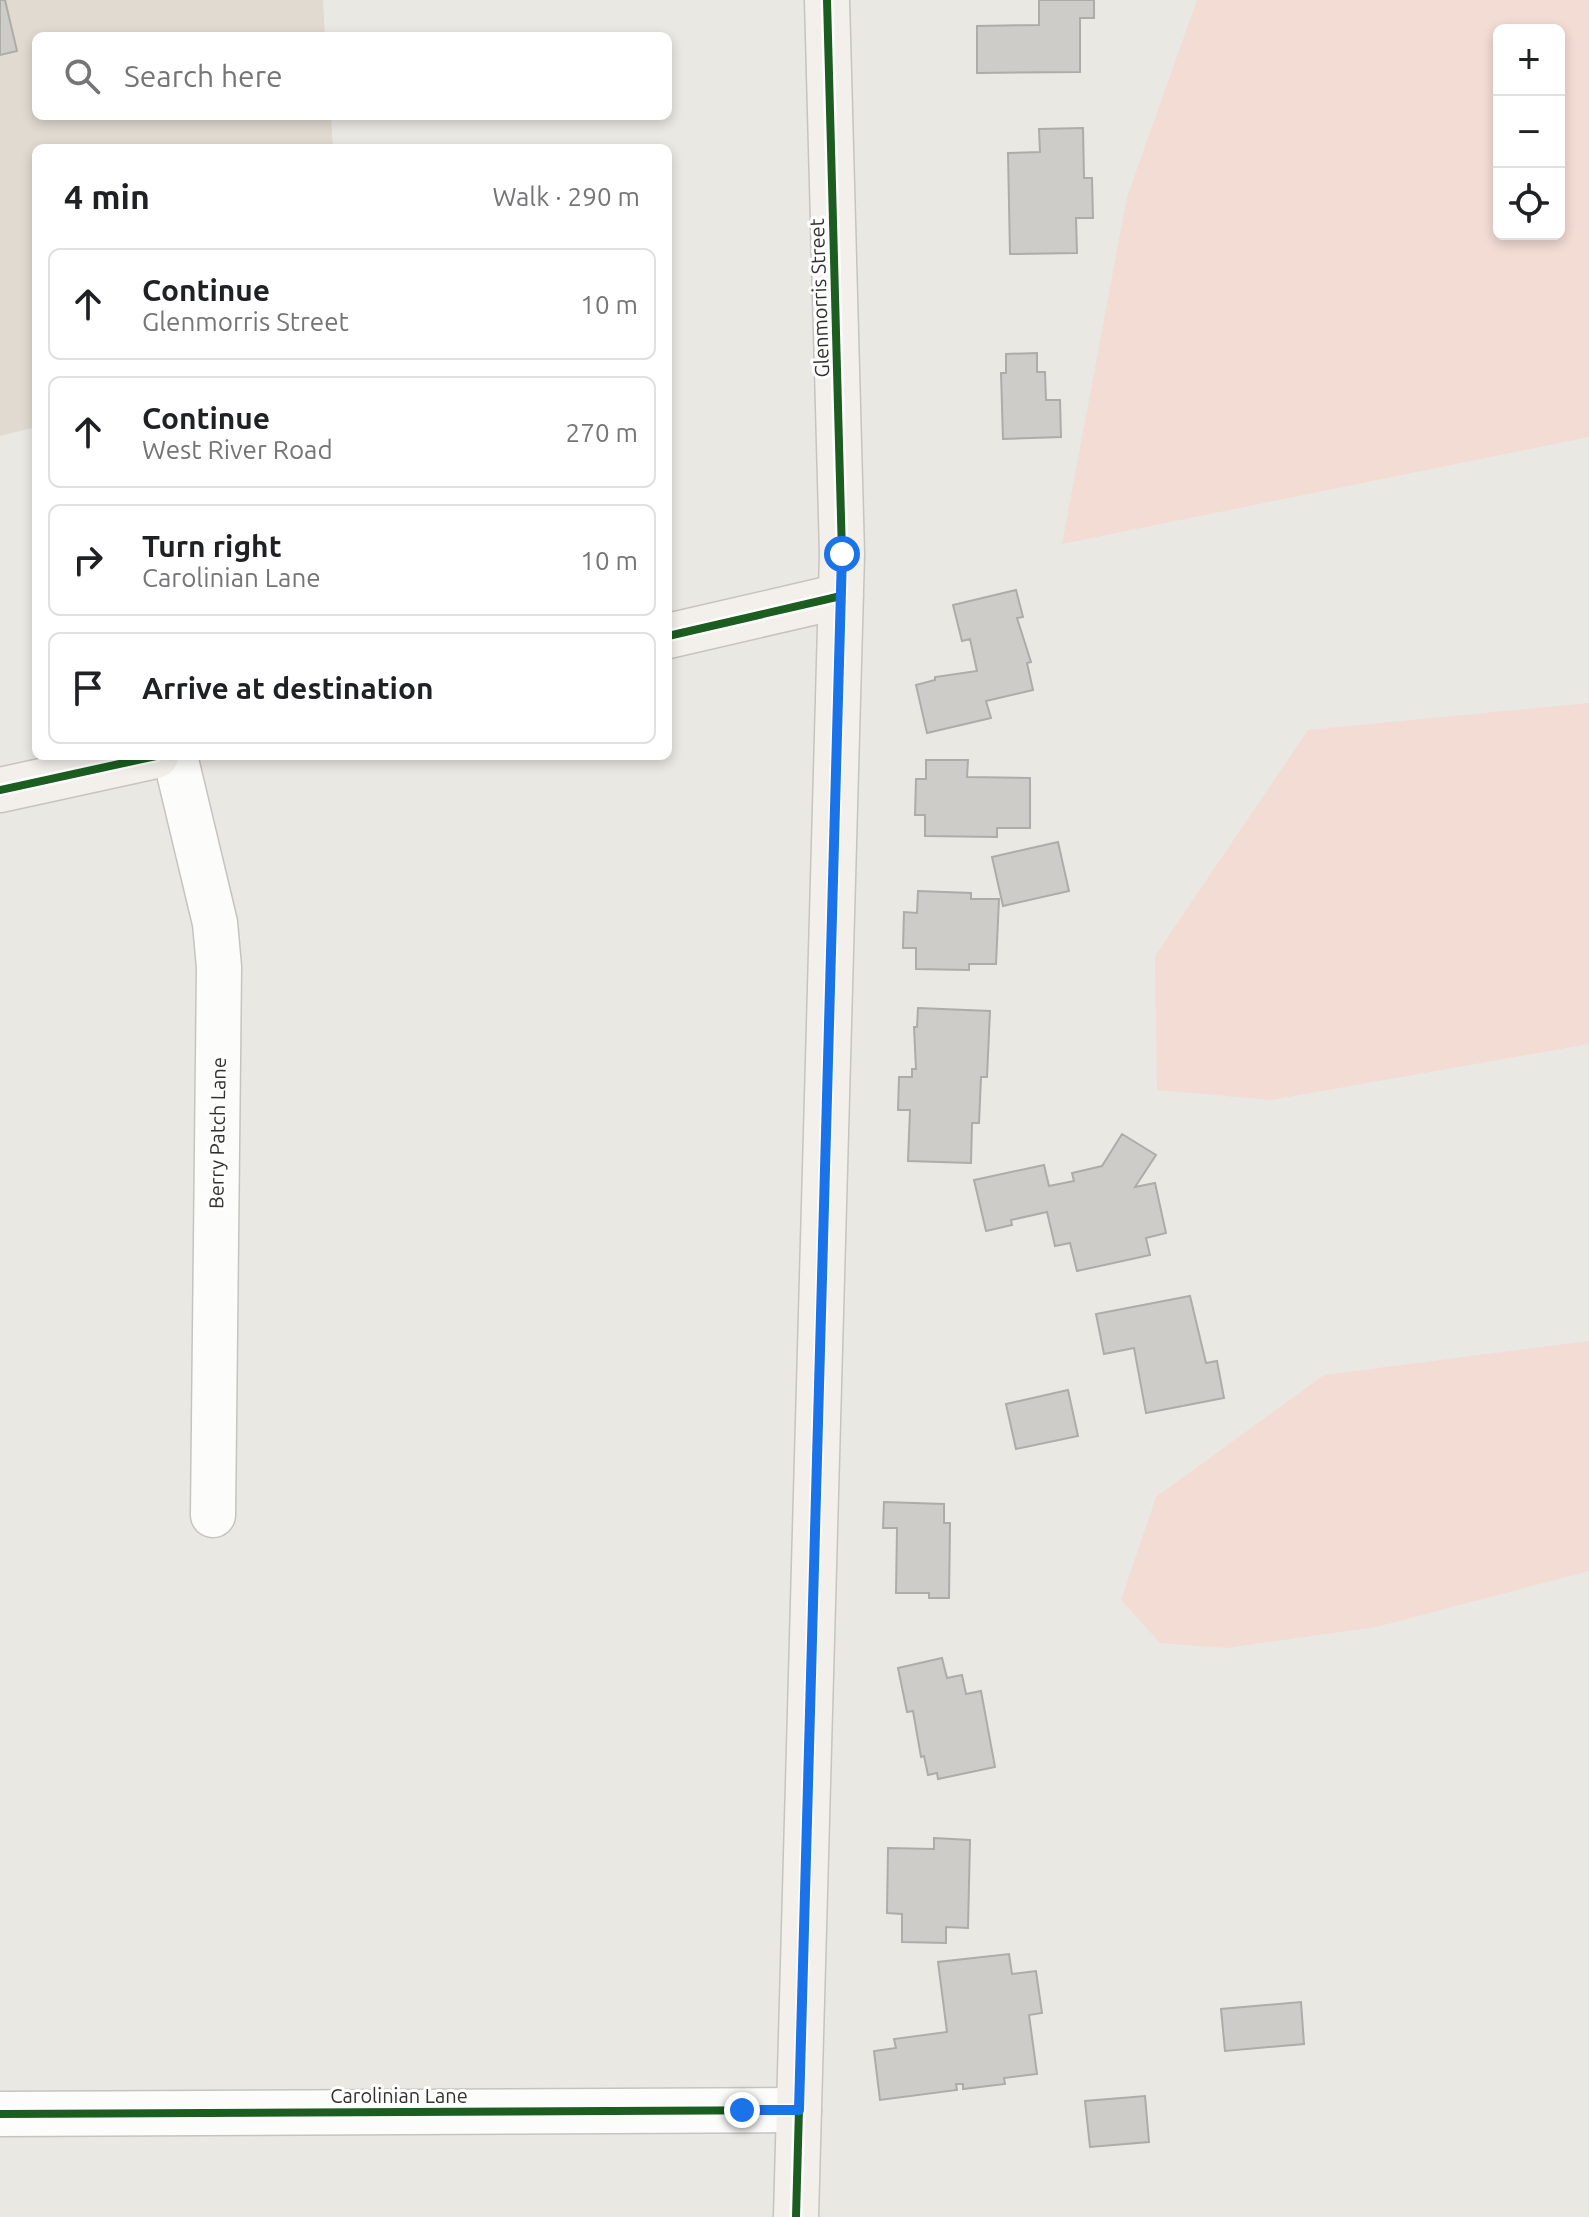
<!DOCTYPE html>
<meta charset="utf-8">
<style>
body{margin:0;font-family:Ubuntu,sans-serif;background:#f6f6f6;color:#202124}
.controls{position:absolute;right:24px;top:24px;display:grid;overflow:hidden;border-radius:12px;box-shadow:0 4px 12px #0003}
.controls button{width:72px;height:72px;display:grid;place-items:center;padding:0;border:0;border-bottom:2px solid #e0e0e0;background:#fff;color:#202124;font:40px sans-serif}
.stop{position:absolute;width:24px;height:24px;margin:-18px;border:6px solid #1a73e8;border-radius:50%;background:#fff}
.stop.end{background:#1a73e8;border-color:#fff;box-shadow:0 2px 8px #0008}
.list{margin:0;padding:0;list-style:none}
h2{display:flex;justify-content:space-between;align-items:center;height:104px;margin:0;padding:0 32px;font-size:34px}
h2 small{font-size:26px;font-weight:400;color:#757577}
.list li{display:grid;grid-template-columns:52px 1fr auto;gap:24px;align-items:center;box-sizing:border-box;height:112px;margin:0 16px 16px;padding:0 16px;border:2px solid #e0e0e0;border-radius:12px}
.list b{display:block;font-size:30px;white-space:nowrap}
.list p{margin:0;font-size:26px;white-space:nowrap;color:#757577}
.list em{font-size:26px;font-style:normal;color:#757577}
.icon{flex:none;width:44px;height:44px;fill:none;stroke:currentColor;stroke-width:2;stroke-linecap:round;stroke-linejoin:round}
.map{position:relative;flex:none;width:1589px;height:2217px;overflow:hidden}
.search{position:absolute;background:#fff;box-shadow:0 4px 12px #0003;left:32px;top:32px;width:640px;height:88px;display:flex;align-items:center;gap:20px;box-sizing:border-box;padding:0 28px;border-radius:12px;color:#757577;font-size:30px}
.panel{position:absolute;background:#fff;box-shadow:0 4px 12px #0003;left:32px;top:144px;width:640px;height:616px;border-radius:12px}
.map>svg:first-child{display:block}
.built{fill:#e0dad0}
.green{fill:#f2dcd4;fill-rule:evenodd}
.building{fill:#cdccc9;stroke:#acaca8;stroke-width:2}
.lines{fill:none;stroke-linecap:round;stroke-linejoin:round}
.street-casing{stroke:#c5c4c0;stroke-width:47}
.secondary-casing{stroke:#c5c4c0;stroke-width:47}
.street{stroke:#fcfcfb;stroke-width:44}
.secondary{stroke:#f3f0ec;stroke-width:44}
.cycleway-casing{stroke:#fff;stroke-width:13}
.cycleway{stroke:#1b5e20;stroke-width:8}
.route{stroke:#1a73e8;stroke-width:10}
.labels{text-anchor:middle;dominant-baseline:central;stroke-width:6;stroke-linejoin:round;paint-order:stroke}
.street-label{font-size:20px;fill:#33312e;stroke:#fff}
</style>
<div class="map">
<svg width="1589" height="2217" viewBox="0 0 1589 2217">
<rect width="100%" height="100%" fill="#eae8e3"/>
<!-- built -->
<path class="built" d="M0 0H323L325 36H36V116H331L333 148H36V427L0 436Z"/>
<!-- green -->
<path class="green" d="M1197 0H1589V437L1062 544 1127 197ZM1499 30H1559V234H1499Z
M1589 703V1044L1271 1100 1157 1090 1155 956 1308 730Z
M1589 1341V1571L1376 1627 1226 1648 1160 1643 1121 1600 1156 1497 1324 1375Z"/>
<!-- building -->
<path class="building" d="M0 0H5L17 51 0 55Z
M1039 0H1094V18H1080V72L977 73V26L1039 25Z
M1083 128 1084 178H1092L1093 218H1076L1077 253 1010 254 1008 153 1040 152 1039 129Z
M1037 353V372H1045L1046 400H1060L1061 437 1003 439 1001 373H1006V354Z
M1016 590 1023 617 1017 618 1031 662 1027 663 1033 690 986 701 991 718 927 733 916 685 935 680V677L977 671 970 639 962 641 953 605Z
M926 760H968L967 777 1030 778V828H997V837L925 836V815H915L916 779H926Z
M1058 842 1069 891 1003 906 992 857Z
M918 891 971 893V899H999L996 964H969V970L916 969V948H903L904 912 917 913Z
M918 1008 990 1011 987 1077H981L979 1123H972L971 1163 908 1161 910 1110H898L899 1077H912V1069H916L914 1027H917Z
M1122 1134 1156 1155 1135 1187 1155 1183 1166 1233 1146 1238 1150 1255 1077 1271 1070 1243 1055 1246 1047 1212 1011 1220 1012 1225 986 1231 974 1180 1044 1165 1049 1186 1074 1181 1072 1173 1102 1166Z
M1190 1296 1206 1363 1217 1361 1224 1398 1146 1413 1134 1348 1104 1354 1096 1314Z
M1068 1390 1078 1436 1016 1449 1006 1404Z
M884 1502 944 1504V1523H950L949 1598H929V1593H896L897 1528H883Z
M942 1658 947 1678 962 1675 966 1694 981 1691 995 1767 938 1779 937 1773 928 1775 924 1756 921 1757 913 1711 907 1712 898 1668Z
M934 1838 970 1840 968 1928 946 1927V1943L902 1942V1914L887 1913 888 1848 934 1849Z
M1009 1954 1012 1974 1036 1971 1042 2013 1029 2015 1037 2074 1004 2078 1005 2084 963 2089V2084H956L957 2090 880 2100 874 2051 896 2048 894 2039 947 2032 938 1962Z
M1301 2002 1304 2044 1225 2051 1221 2009Z
M1145 2096 1149 2142 1090 2147 1085 2101Z"/>
<g class="lines">
<defs>
<path id="street" d="M175 756 215 923 219 967 213 1515
M0 2114 799 2110"/>
<path id="secondary" d="M668 636 841 596
M0 790 156 756
M796 2217 842 554 827 0"/>
</defs>
<!-- street casing -->
<use href="#street" class="street-casing"/>
<!-- secondary casing -->
<use href="#secondary" class="secondary-casing"/>
<!-- street -->
<use href="#street" class="street"/>
<!-- secondary -->
<use href="#secondary" class="secondary"/>
<defs>
<path id="cycleway" d="M668 636 841 596
M0 790 156 756
M0 2114 799 2110
M796 2217 842 554 827 0"/>
</defs>
<!-- cycleway casing -->
<use href="#cycleway" class="cycleway-casing"/>
<!-- cycleway -->
<use href="#cycleway" class="cycleway"/>
</g>
<g class="lines">
<!-- route -->
<path class="route" d="M742 2110H799L842 554"/>
</g>
<g class="labels">
<!-- street labels -->
<g class="street-label">
<text transform="translate(819 298) rotate(-92)">Glenmorris Street</text>
<text transform="translate(217 1133) rotate(-89)">Berry Patch Lane</text>
<text x="399" y="2095">Carolinian Lane</text>
</g>
</g>
</svg>
<div class="controls">
<button>+</button>
<button>−</button>
<button><svg class="icon" aria-label="locate" viewBox="0 0 24 24"><circle cx="12" cy="12" r="6"/><path d="M12 2v4M12 18v4M2 12h4M18 12h4"/></svg></button>
</div>
<div class="stop" style="left:842px;top:554px"></div>
<div class="stop end" style="left:742px;top:2110px"></div>
<div class="search"><svg class="icon" aria-label="search" viewBox="0 0 24 24"><circle cx="10" cy="10" r="6"/><path d="M15 15l6 6"/></svg>Search here</div>
<section class="panel">
<h2>4 min<small>Walk · 290 m</small></h2>
<ul class="list">
<li><svg class="icon" aria-label="ahead" viewBox="0 0 24 24"><path d="M12 20V5M6 11l6-6 6 6"/></svg><div><b>Continue</b><p>Glenmorris Street</p></div><em>10 m</em></li>
<li><svg class="icon" aria-label="ahead" viewBox="0 0 24 24"><path d="M12 20V5M6 11l6-6 6 6"/></svg><div><b>Continue</b><p>West River Road</p></div><em>270 m</em></li>
<li><svg class="icon" aria-label="right" viewBox="0 0 24 24"><path d="M7 20v-9h11M14 6l5 5-5 5"/></svg><div><b>Turn right</b><p>Carolinian Lane</p></div><em>10 m</em></li>
<li><svg class="icon" aria-label="arrive" viewBox="0 0 24 24"><path d="M6 21V4h12l-3 4 3 4H6"/></svg><div><b>Arrive at destination</b></div></li>
</ul>
</section>
</div>
